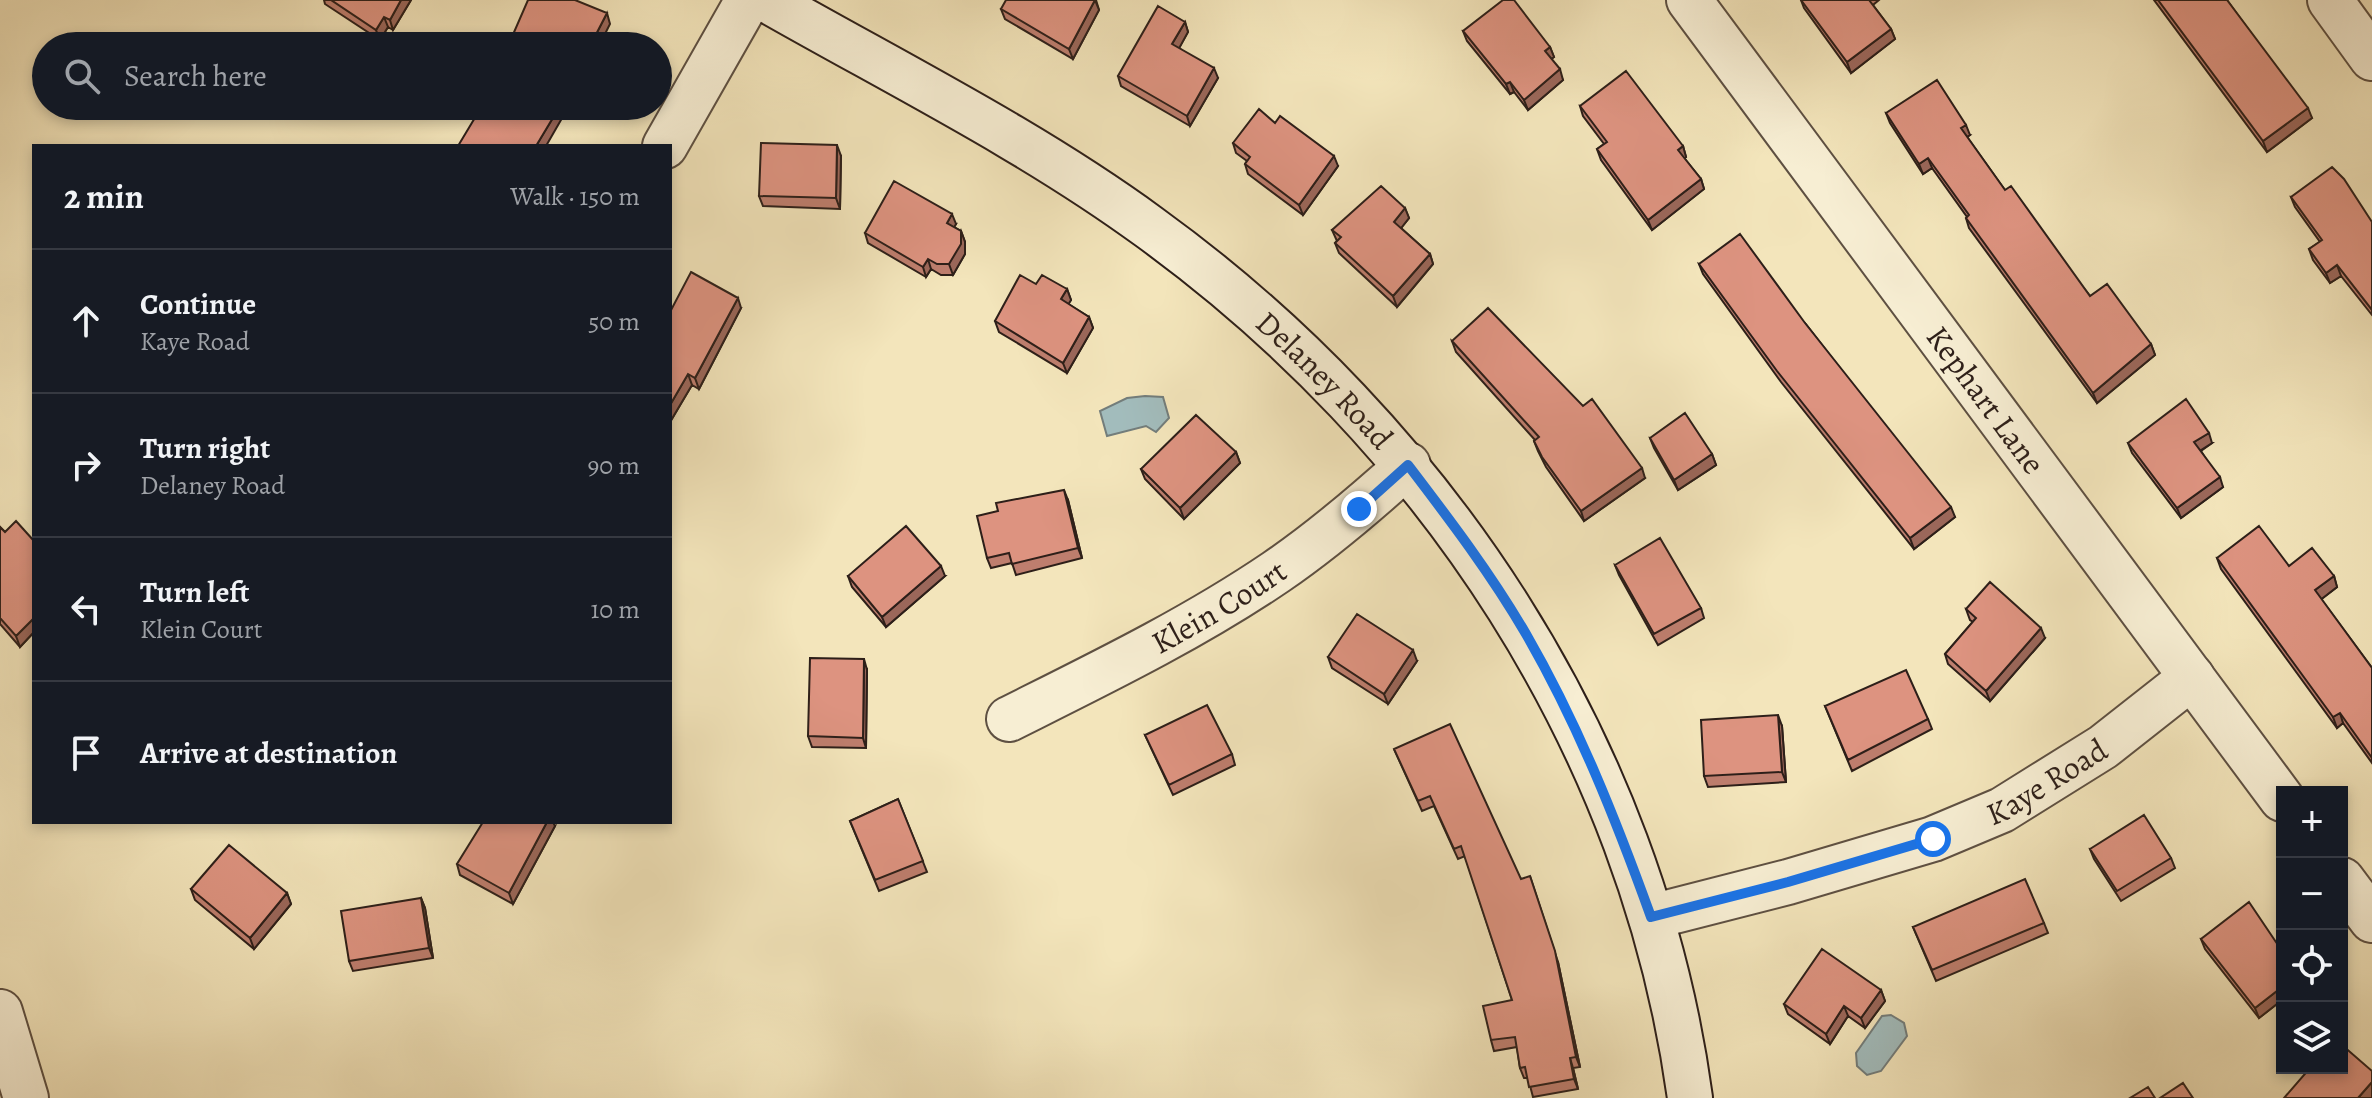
<!DOCTYPE html>
<meta charset="utf-8">
<style>
body{margin:0;font-family:Alegreya,serif;background:#20242c;color:#f1f3f6}
.controls{position:absolute;right:24px;bottom:24px;display:grid;overflow:hidden;border-radius:0px;box-shadow:0 4px 12px #0003}
.controls button{width:72px;height:72px;display:grid;place-items:center;padding:0;border:0;border-bottom:2px solid #363941;background:#171b24;color:#f1f3f6;font:40px sans-serif}
.stop{position:absolute;width:24px;height:24px;margin:-18px;border:6px solid #1a73e8;border-radius:50%;background:#fff}
.stop.end{background:#1a73e8;border-color:#fff;box-shadow:0 2px 8px #0008}
.list{margin:0;padding:0;list-style:none}
h2{display:flex;justify-content:space-between;align-items:center;height:104px;margin:0;padding:0 32px;font-size:34px}
h2 small{font-size:26px;font-weight:400;color:#9ea1a6}
.list li{display:grid;grid-template-columns:52px 1fr auto;gap:24px;align-items:center;box-sizing:border-box;height:144px;padding:0 32px;border-top:2px solid #363941}
.list b{display:block;font-size:30px;white-space:nowrap}
.list p{margin:0;font-size:26px;white-space:nowrap;color:#9ea1a6}
.list em{font-size:26px;font-style:normal;color:#9ea1a6}
.icon{flex:none;width:44px;height:44px;fill:none;stroke:currentColor;stroke-width:2;stroke-linecap:round;stroke-linejoin:round}
.map{position:relative;flex:none;width:2372px;height:1098px;overflow:hidden}
.search{position:absolute;background:#171b24;box-shadow:0 4px 12px #0003;left:32px;top:32px;width:640px;height:88px;display:flex;align-items:center;gap:20px;box-sizing:border-box;padding:0 28px;border-radius:44px;color:#9ea1a6;font-size:30px}
.panel{position:absolute;background:#171b24;box-shadow:0 4px 12px #0003;left:32px;top:144px;width:640px;height:680px;border-radius:0px}
.map>svg:first-child{display:block}
.water{fill:#a2bcbc;stroke:#737d7b;stroke-width:2}
.lines{fill:none;stroke-linecap:round;stroke-linejoin:round}
.street-casing{stroke:#5e5042;stroke-width:48}
.secondary-casing{stroke:#2d1f19;stroke-width:48}
.street{stroke:#f7eed3;stroke-width:44}
.secondary{stroke:#f7eed3;stroke-width:44}
.wall{fill:#be7e6e;stroke:#2d1f19;stroke-width:2}
.shaded-wall{fill:#9b675a;stroke:#2d1f19;stroke-width:2}
.building{fill:#dd9380;stroke:#2d1f19;stroke-width:2}
.route{stroke:#1a73e8;stroke-width:10}
.labels{text-anchor:middle;dominant-baseline:central;stroke-width:6;stroke-linejoin:round;paint-order:stroke}
.street-label{font-size:32px;fill:#2d1f19;stroke:#f7eed3}
</style>
<div class="map">
<svg width="2372" height="1098" viewBox="0 0 2372 1098">
<rect width="100%" height="100%" fill="#f3e5bb"/>
<filter id="stains"><feTurbulence type="fractalNoise" baseFrequency=".0025" numOctaves="4"/><feColorMatrix values="0 0 0 0 .2 0 0 0 0 .09 0 0 0 0 .02 0 0 0 .5 -.17"/></filter>
<radialGradient id="worn" r=".72"><stop offset=".6" stop-color="#630" stop-opacity="0"/><stop offset="1" stop-color="#630" stop-opacity=".3"/></radialGradient>
<!-- water -->
<path class="water" d="M1145 396 1163 397 1169 418 1156 432 1146 426 1107 436 1100 411 1127 398Z
M1891 1015 1904 1023 1907 1036 1881 1071 1867 1075 1857 1066 1856 1053 1882 1016Z"/>
<g class="lines">
<defs>
<g id="street">
<path id="s1" d="M1689 0 2282 799"/>
<path d="M2330 0 2372 58"/>
<path d="M665 146 748 0"/>
<path id="s2" d="M1009 719C1099 674 1192 629 1276 572 1323 540 1366 503 1408 465"/>
<path d="M2342 880 2372 920"/>
<path id="s3" d="M1651 917 1788 882 1933 839 2002 810 2103 747 2192 677"/>
<path d="M0 1012 26 1098"/>
</g>
<g id="secondary">
<path id="s4" d="M767 0C895 73 1030 140 1149 227 1435 434 1642 745 1690 1098"/>
</g>
</defs>
<!-- street casing -->
<use href="#street" class="street-casing"/>
<!-- secondary casing -->
<use href="#secondary" class="secondary-casing"/>
<!-- street -->
<use href="#street" class="street"/>
<!-- secondary -->
<use href="#secondary" class="secondary"/>
</g>
<!-- wall -->
<path class="wall" d="M324 0H411L393 30 388 27 380 40 325 4Z
M1096 0 1099 10 1073 59 1005 19 1001 9Z
M1801 0H1879L1873 5 1891 29 1895 39 1851 73 1804 8Z
M2154 0H2227L2312 118 2267 152Z
M1185 22 1188 32 1179 48 1218 78 1190 126 1121 86 1118 76Z
M1463 31 1550 47 1554 57 1551 59 1563 80 1528 110 1514 92 1510 94 1467 41Z
M1580 106 1683 146 1686 157 1684 158 1701 179 1704 189 1652 230 1601 160 1597 149 1604 144 1583 116Z
M1886 113 1970 135 1967 137 2005 190 2090 296 2151 344 2155 355 2097 403 1969 228 1966 218 1967 217 1932 168 1923 174 1890 123Z
M1275 123 1338 166 1303 215 1248 174 1245 164 1247 161 1236 153 1233 143Z
M841 156 840 209 763 206 759 196Z
M2291 197 2372 222V315L2341 276 2330 283 2313 260 2309 249 2320 242 2295 207Z
M1405 208 1409 218 1401 228 1430 254 1433 264 1397 307 1339 253 1335 243 1337 241 1332 230Z
M956 224 954 227 961 231 965 242V254L953 275H941L931 269 926 277 868 243 865 233Z
M1699 264 1805 323 1955 517 1914 549 1781 382 1703 274Z
M1036 284 1067 289 1071 300 1068 304 1089 317 1093 328 1067 373 999 332 995 321Z
M741 308 699 389 692 385 670 422V312Z
M1452 341 1645 478 1584 521 1546 467 1538 451 1534 441 1535 440 1456 352Z
M1650 438 1712 454 1716 465 1678 490 1654 448Z
M2128 443H2212L2201 451 2223 487 2181 518 2132 453Z
M1236 452 1240 463 1184 519 1145 479 1141 469Z
M1068 500 1082 558 1016 575 1012 563 991 568 987 558Z
M0 527 5 532 34 541V632L20 647 0 624Z
M2217 558 2334 576 2337 587 2321 599 2372 668V763L2343 723 2337 728 2221 569Z
M1615 565 1701 608 1704 618 1658 645 1619 575Z
M848 576H945L886 627 852 587Z
M1966 609 2045 638 1990 701 1948 664 1945 654 1973 622 1970 620Z
M1328 657 1417 661 1388 704 1332 668Z
M867 670 866 748 812 747 808 736Z
M1825 706 1928 719 1932 729 1852 771Z
M1782 726 1786 782 1708 787 1704 776Z
M1145 735 1232 754 1235 765 1173 795Z
M1394 749 1558 962 1580 1067 1573 1068 1578 1089 1533 1097 1528 1078H1524L1520 1068 1517 1047 1494 1051 1491 1040 1512 1000 1465 856 1458 859 1434 806 1422 811Z
M898 799 927 872 879 891 850 821Z
M555 826 513 904 460 875 457 864Z
M2090 849 2171 858 2175 868 2121 901 2094 859Z
M191 889 287 893 291 904 254 949 195 900Z
M421 898 425 908 433 958 353 971 349 961Z
M2044 923 2048 933 1936 981 1913 927Z
M2201 939 2282 951V1000L2259 1018 2205 949Z
M1881 990 1885 1001 1865 1028 1848 1016 1830 1044 1788 1014 1784 1004Z"/>
<!-- shaded-wall -->
<path class="shaded-wall" d="M401 0H411L393 30 390 20Z
M1095 0 1099 10 1073 59 1069 49Z
M607 13 610 24 599 46H590Z
M384 17 388 27 380 40 376 30Z
M1185 22 1188 32 1176 54 1172 44Z
M1891 29 1895 39 1851 73 1847 62Z
M1550 47 1554 57 1549 61 1545 51Z
M1214 68 1218 78 1190 126 1187 116Z
M1560 69 1563 80 1528 110 1524 100Z
M1510 82 1514 92 1510 94 1506 84Z
M560 106H569L546 146H536Z
M2308 108 2312 118 2267 152 2263 141Z
M1966 125 1970 135 1965 138 1961 128Z
M837 145 841 156 840 209 836 198Z
M1683 146 1686 157 1682 161 1678 150Z
M1334 156 1338 166 1303 215 1299 205Z
M1928 158 1932 168 1923 174 1919 164Z
M1701 179 1704 189 1652 230 1648 220Z
M1405 208 1409 218 1398 232 1394 222Z
M952 214 956 224 951 233 947 223Z
M961 231 965 242V254L953 275 949 264Z
M1430 254 1433 264 1397 307 1393 296Z
M928 259 931 269 926 277 923 267Z
M2337 265 2341 276 2330 283 2326 273Z
M1067 289 1071 300 1065 310 1061 299Z
M738 298 741 308 699 389 695 378Z
M1089 317 1093 328 1067 373 1063 363Z
M2151 344 2155 355 2097 403 2093 393Z
M688 374 692 385 670 422V405Z
M2209 433 2212 443 2198 452 2194 442Z
M1236 452 1240 463 1184 519 1180 508Z
M1712 454 1716 465 1678 490 1674 480Z
M1642 468 1645 478 1584 521 1581 511Z
M2220 477 2223 487 2181 518 2177 508Z
M1064 490 1068 500 1082 558 1078 548Z
M1951 507 1955 517 1914 549 1910 538Z
M941 566 945 576 886 627 882 617Z
M2334 576 2337 587 2319 601 2315 590Z
M34 618V632L20 647 16 636Z
M2041 628 2045 638 1990 701 1986 691Z
M1413 650 1417 661 1388 704 1384 694Z
M864 659 867 670 866 748 863 738Z
M2340 713 2343 723 2337 728 2333 717Z
M1778 715 1782 726 1786 782 1782 772Z
M547 822H553L555 826 513 904 509 893Z
M1530 876 1558 962 1580 1067 1576 1057Z
M287 893 291 904 254 949 250 938Z
M421 898 425 908 433 958 429 948Z
M2282 987V1000L2259 1018 2255 1008Z
M1881 990 1885 1001 1865 1028 1861 1018Z
M1844 1006 1848 1016 1830 1044 1826 1034Z
M1570 1058 1573 1068 1578 1089 1574 1079Z
M2372 1082V1097L2371 1098H2358Z"/>
<!-- building -->
<path class="building" d="M331 0H401L390 20 384 17 376 30Z
M528 0H575L607 13 590 46H508Z
M1006 0H1095L1069 49 1001 9Z
M1503 0H1514L1550 47 1545 51 1560 69 1524 100 1510 82 1506 84 1463 31Z
M1801 0H1869L1891 29 1847 62Z
M2158 0H2227L2308 108 2263 141Z
M1158 6 1185 22 1172 44 1214 68 1187 116 1118 76Z
M1626 71 1683 146 1678 150 1701 179 1648 220 1597 149 1607 142 1580 106Z
M1937 80 1966 125 1961 128 2005 190 2011 186 2090 296 2107 284 2151 344 2093 393 1966 218 1969 215 1928 158 1919 164 1886 113Z
M482 106H560L536 146H458Z
M1259 109 1275 123 1280 116 1334 156 1299 205 1245 164 1250 157 1233 143Z
M761 143 837 145 836 198 759 196Z
M2332 167 2344 179 2372 222V310L2337 265 2326 273 2309 249 2322 240 2291 197Z
M894 181 952 214 947 223 961 231V244L949 264H937L928 259 923 267 865 233Z
M1381 186 1405 208 1394 222 1430 254 1393 296 1335 243 1341 237 1332 230Z
M1740 234 1805 323 1951 507 1910 538 1777 371 1699 264Z
M691 272 738 298 695 378 688 374 670 405V312Z
M1020 275 1036 284 1042 275 1067 289 1061 299 1089 317 1063 363 995 321Z
M1488 308 1583 406 1592 399 1642 468 1581 511 1542 457 1534 441 1539 437 1452 341Z
M2186 399 2209 433 2194 442 2220 477 2177 508 2128 443Z
M1685 413 1712 454 1674 480 1650 438Z
M1196 415 1236 452 1180 508 1141 469Z
M1064 490 1078 548 1012 564 1009 553 987 558 977 516 998 511 996 503Z
M16 521 34 541V618L16 636 0 618V527L5 532Z
M906 526 941 566 882 617 848 576Z
M2259 526 2289 566 2312 548 2334 576 2315 590 2372 668V758L2340 713 2333 717 2217 558Z
M1660 538 1701 608 1654 634 1615 565Z
M1990 582 2041 628 1986 691 1945 654 1976 618 1966 609Z
M1357 614 1413 650 1384 694 1328 657Z
M810 658 864 659 863 738 808 736Z
M1906 670 1928 719 1848 760 1825 706Z
M1207 705 1232 754 1169 785 1145 735Z
M1778 715 1782 772 1704 776 1701 720Z
M1450 724 1521 879 1530 876 1555 951 1576 1057 1570 1058 1574 1079 1529 1087 1525 1067 1520 1068 1515 1037 1491 1040 1483 1006 1512 1000 1461 846 1454 849 1430 796 1418 801 1394 749Z
M898 799 923 861 875 880 850 821Z
M2144 815 2171 858 2117 891 2090 849Z
M483 822H547L509 893 457 864Z
M229 845 287 893 250 938 191 889Z
M2025 879 2044 923 1932 970 1913 927Z
M421 898 429 948 349 961 341 911Z
M2249 902 2282 951V987L2255 1008 2201 939Z
M1822 949 1881 990 1861 1018 1844 1006 1826 1034 1784 1004Z
M2342 1045 2372 1071V1082L2358 1098H2284L2310 1068H2342Z
M2183 1083 2193 1098H2160Z
M2148 1087 2155 1098H2130Z"/>
<g class="lines">
<!-- route -->
<path class="route" d="M1359 509 1408 465C1450 520 1491 574 1526 634 1578 724 1616 820 1651 917L1788 882 1933 839"/>
</g>
<g class="labels">
<!-- street labels -->
<g class="street-label">
<text stroke="none"><textPath href="#s4" startOffset="678">Delaney Road</textPath></text>
<text stroke="none"><textPath href="#s1" startOffset="498">Kephart Lane</textPath></text>
<text stroke="none"><textPath href="#s2" startOffset="238">Klein Court</textPath></text>
<text stroke="none"><textPath href="#s3" startOffset="420">Kaye Road</textPath></text>
</g>
</g>
<rect width="100%" height="100%" filter="url(#stains)"/>
<rect width="100%" height="100%" fill="url(#worn)"/>
</svg>
<div class="controls">
<button>+</button>
<button>−</button>
<button><svg class="icon" aria-label="locate" viewBox="0 0 24 24"><circle cx="12" cy="12" r="6"/><path d="M12 2v4M12 18v4M2 12h4M18 12h4"/></svg></button>
<button><svg class="icon" aria-label="layers" viewBox="0 0 24 24"><path d="M12 4l9 5-9 5-9-5zM3 14l9 5 9-5"/></svg></button>
</div>
<div class="stop" style="left:1933px;top:839px"></div>
<div class="stop end" style="left:1359px;top:509px"></div>
<div class="search"><svg class="icon" aria-label="search" viewBox="0 0 24 24"><circle cx="10" cy="10" r="6"/><path d="M15 15l6 6"/></svg>Search here</div>
<section class="panel">
<h2>2 min<small>Walk · 150 m</small></h2>
<ul class="list">
<li><svg class="icon" aria-label="ahead" viewBox="0 0 24 24"><path d="M12 20V5M6 11l6-6 6 6"/></svg><div><b>Continue</b><p>Kaye Road</p></div><em>50 m</em></li>
<li><svg class="icon" aria-label="right" viewBox="0 0 24 24"><path d="M7 20v-9h11M14 6l5 5-5 5"/></svg><div><b>Turn right</b><p>Delaney Road</p></div><em>90 m</em></li>
<li><svg class="icon" aria-label="left" viewBox="0 0 24 24"><path d="M17 20v-9H6M10 6l-5 5 5 5"/></svg><div><b>Turn left</b><p>Klein Court</p></div><em>10 m</em></li>
<li><svg class="icon" aria-label="arrive" viewBox="0 0 24 24"><path d="M6 21V4h12l-3 4 3 4H6"/></svg><div><b>Arrive at destination</b></div></li>
</ul>
</section>
</div>
